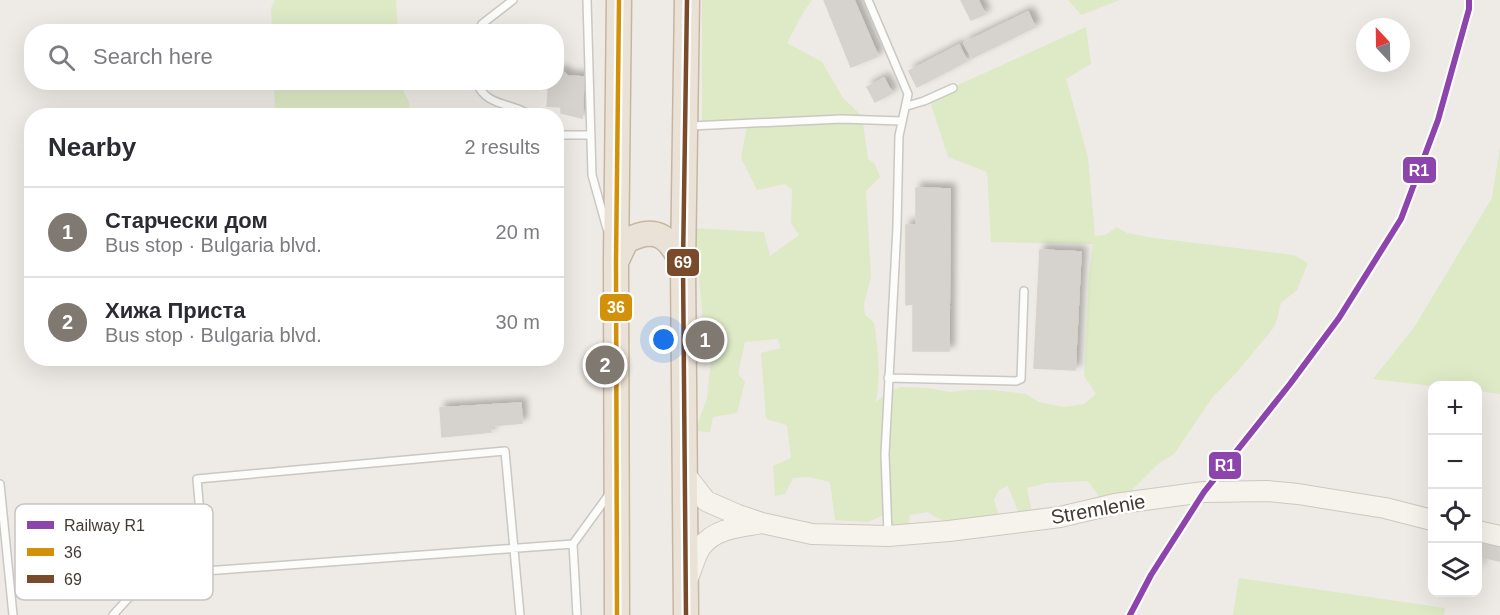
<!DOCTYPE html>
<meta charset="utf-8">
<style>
body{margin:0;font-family:Helvetica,sans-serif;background:#f2f2f3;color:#2b2b33}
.controls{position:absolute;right:18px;bottom:18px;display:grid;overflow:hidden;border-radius:12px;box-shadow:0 6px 24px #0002}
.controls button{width:54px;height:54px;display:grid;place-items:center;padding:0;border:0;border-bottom:2px solid #e1e1e2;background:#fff;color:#2b2b33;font:30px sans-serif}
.compass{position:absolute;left:1356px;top:18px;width:54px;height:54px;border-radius:50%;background:#fff;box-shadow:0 6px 24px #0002;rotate:338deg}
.you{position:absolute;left:664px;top:340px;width:21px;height:21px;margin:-15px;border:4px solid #fff;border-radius:50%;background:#1a73e8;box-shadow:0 0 0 9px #1a73e833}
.badge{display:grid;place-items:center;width:39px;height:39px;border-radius:50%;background:#7f7972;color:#fff;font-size:20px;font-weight:700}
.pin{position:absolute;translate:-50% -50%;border:3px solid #fff;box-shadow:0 2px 6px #0006}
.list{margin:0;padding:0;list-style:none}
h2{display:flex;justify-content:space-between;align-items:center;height:78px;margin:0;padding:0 24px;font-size:26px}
h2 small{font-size:20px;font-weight:400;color:#7c7c81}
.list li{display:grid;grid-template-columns:39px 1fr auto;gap:18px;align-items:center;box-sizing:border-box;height:90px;padding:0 24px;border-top:2px solid #e1e1e2}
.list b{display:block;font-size:22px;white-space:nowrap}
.list p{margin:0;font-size:20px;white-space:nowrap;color:#7c7c81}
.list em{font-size:20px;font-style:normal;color:#7c7c81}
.icon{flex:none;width:33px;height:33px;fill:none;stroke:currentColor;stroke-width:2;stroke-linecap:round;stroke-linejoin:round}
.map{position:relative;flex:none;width:1500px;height:615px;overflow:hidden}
.search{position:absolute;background:#fff;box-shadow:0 6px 24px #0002;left:24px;top:24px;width:540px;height:66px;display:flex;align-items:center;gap:15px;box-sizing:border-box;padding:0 21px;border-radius:24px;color:#7c7c81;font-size:22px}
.panel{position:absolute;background:#fff;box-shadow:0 6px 24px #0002;left:24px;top:108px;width:540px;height:258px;border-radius:24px}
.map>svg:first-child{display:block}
.green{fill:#dee9c6}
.building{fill:#d6d2cd;stroke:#d6d2cc;stroke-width:1.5;filter:url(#shadow)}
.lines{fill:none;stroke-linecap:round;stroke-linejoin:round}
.lane-casing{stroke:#cbc7c2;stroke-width:10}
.secondary-casing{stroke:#cec8bd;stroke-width:22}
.highway-casing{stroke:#c6b6a1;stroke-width:27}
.lane{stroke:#fcfcfb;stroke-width:7}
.secondary{stroke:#f6f3ed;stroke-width:20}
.highway{stroke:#ebe2d7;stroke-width:24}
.bus-1-casing{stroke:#fff;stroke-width:9}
.bus-2-casing{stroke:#fff;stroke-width:9}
.bus-1{stroke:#d3910a;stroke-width:4.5}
.bus-2{stroke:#7a4b2a;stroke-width:4.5}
.rail-1-casing{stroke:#fff;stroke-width:10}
.rail-1{stroke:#8e44ad;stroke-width:6}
.labels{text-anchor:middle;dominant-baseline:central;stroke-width:5;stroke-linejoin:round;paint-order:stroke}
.street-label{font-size:20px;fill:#433c33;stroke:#fff}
.key{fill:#fff;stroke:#c7c4c2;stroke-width:1.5}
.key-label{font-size:16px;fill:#433c33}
.line-badge{stroke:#fff;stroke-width:2}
.badge-label{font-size:16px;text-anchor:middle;font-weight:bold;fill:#fff}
</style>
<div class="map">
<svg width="1500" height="615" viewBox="0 0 1500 615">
<defs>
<filter id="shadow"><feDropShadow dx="5" dy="-5" stdDeviation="3" flood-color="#0004"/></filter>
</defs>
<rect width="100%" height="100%" fill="#eeebe6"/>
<!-- green -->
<path class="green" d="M275 0H396L398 31H272L271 8Z
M702 0H812L803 13 787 43 822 62 843 98 862 116 868 159 875 164 880 177 866 191 871 277 864 304 865 315 874 322C878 348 881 376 876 402L889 391 901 387 928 388 950 392 968 390H993L1026 394 1039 402 1064 407 1084 404 1096 394 1084 376 1089 274 1093 244 991 242 987 172 948 157 929 98 1086 27 1091 64 1066 79 1088 157 1095 236 1105 235 1117 227 1127 233 1154 238 1294 255 1308 263 1297 290 1281 303 1275 326 1237 372 1212 398 1174 454 1158 464 1129 493 1105 505 1088 481 1046 483 1027 488 1032 512 1019 514 1008 486 999 490 994 500 1000 519 955 527C946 519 937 520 928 512L910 515 908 526 893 527 888 513 868 522 835 520 830 482 809 477 793 478 785 494 775 496 773 466 791 458 787 425 766 419 761 353 781 348 778 339 745 342 738 374 745 382 737 413 713 417 710 432 695 431 707 398 711 358 720 347 705 342 694 228 764 232 770 256 799 235 791 223 792 189 785 184 757 190 741 158 748 120 702 121Z
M1068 0H1120L1081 15Z
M274 83H400L409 102 410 115H275Z
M1500 146V394L1478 391V386H1432L1373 379 1413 329 1492 198Z
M1239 578 1445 608 1444 615H1233Z"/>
<!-- building -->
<path class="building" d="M824 0H854L878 56 851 67Z
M961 0H978L985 14 971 20Z
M1028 12 1035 27 972 58 964 43Z
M959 45 967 61 917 87 909 71Z
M562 71 568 76 584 77 582 118 561 113V107L547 106 549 82H556V72Z
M884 78 892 93 875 102 867 87Z
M916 188 950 189 949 351H913V304L906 305V225H916Z
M1040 250 1081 252 1075 370 1034 368Z
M521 403 522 423 490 426 491 432 442 437 440 408Z
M1478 542 1500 547V561L1481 557 1478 571Z"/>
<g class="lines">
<defs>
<path id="lane" d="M587 0 592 175 607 229
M868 0 908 94 899 136 897 227 885 454 888 534
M478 32 482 24 513 0
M476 82C488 109 512 101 531 116
M907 106 924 101 953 88
M691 126 841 119 901 121
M556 133 562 135H591
M888 378 1016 381 1021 379 1024 291
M0 484 13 615
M113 615 201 518
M520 615 505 451 197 479 205 571 573 544
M577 615 573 544 610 493"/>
<path id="secondary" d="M684 473 706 501 738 515 762 523 812 534 888 536 949 531 1060 517 1115 504 1204 492 1267 491 1298 494 1385 508 1432 520
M1478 531 1500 536
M688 578C692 569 695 556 701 547 714 529 738 527 757 524"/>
<path id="highway" d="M616 262 626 241C657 224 670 238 683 265
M617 615 616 262 619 0
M686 615 683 265 687 0"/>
</defs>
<!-- lane casing -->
<use href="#lane" class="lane-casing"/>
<!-- secondary casing -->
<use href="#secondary" class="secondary-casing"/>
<!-- highway casing -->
<use href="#highway" class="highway-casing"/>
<!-- lane -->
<use href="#lane" class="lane"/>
<!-- secondary -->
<use href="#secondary" class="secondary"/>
<!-- highway -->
<use href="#highway" class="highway"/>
<defs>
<path id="bus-1" d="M617 615 616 262 619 0"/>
<path id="bus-2" d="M686 615 683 265 687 0"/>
</defs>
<!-- bus-1 casing -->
<use href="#bus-1" class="bus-1-casing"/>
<!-- bus-2 casing -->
<use href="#bus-2" class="bus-2-casing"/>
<!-- bus-1 -->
<use href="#bus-1" class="bus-1"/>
<!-- bus-2 -->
<use href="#bus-2" class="bus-2"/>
<defs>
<path id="rail-1" d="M1130 615 1151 575 1204 492 1290 384 1339 318 1401 219 1438 120 1469 9V0"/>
</defs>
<!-- rail-1 casing -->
<use href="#rail-1" class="rail-1-casing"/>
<!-- rail-1 -->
<use href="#rail-1" class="rail-1"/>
</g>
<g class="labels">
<!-- street labels -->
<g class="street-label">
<text transform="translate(1098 509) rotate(-10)">Stremlenie</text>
</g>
</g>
<!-- legend -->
<rect x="15" y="504" width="198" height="96" rx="9" class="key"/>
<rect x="27" y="521" width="27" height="8" fill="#8e44ad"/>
<rect x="27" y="548" width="27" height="8" fill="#d3910a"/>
<rect x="27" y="575" width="27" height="8" fill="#7a4b2a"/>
<g class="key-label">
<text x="64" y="531">Railway R1</text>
<text x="64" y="558">36</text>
<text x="64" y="585">69</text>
</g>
<g class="line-badge">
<rect x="1402" y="156" width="35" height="28" rx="6" fill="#8e44ad"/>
<rect x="666" y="248" width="34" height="29" rx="6" fill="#7a4b2a"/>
<rect x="599" y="293" width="34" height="29" rx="6" fill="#d3910a"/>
<rect x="1208" y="451" width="34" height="29" rx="6" fill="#8e44ad"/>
</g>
<g class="badge-label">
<text x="1419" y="176">R1</text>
<text x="683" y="268">69</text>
<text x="616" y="313">36</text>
<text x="1225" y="471">R1</text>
</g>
</svg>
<div class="controls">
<button>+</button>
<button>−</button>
<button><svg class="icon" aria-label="locate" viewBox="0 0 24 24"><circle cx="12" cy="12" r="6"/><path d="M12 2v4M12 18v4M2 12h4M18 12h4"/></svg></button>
<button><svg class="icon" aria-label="layers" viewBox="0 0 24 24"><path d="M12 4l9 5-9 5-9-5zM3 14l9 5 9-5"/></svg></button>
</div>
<svg class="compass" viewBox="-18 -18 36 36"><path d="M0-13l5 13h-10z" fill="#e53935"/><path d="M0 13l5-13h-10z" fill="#7c7c81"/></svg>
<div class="you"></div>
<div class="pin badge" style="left:705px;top:340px">1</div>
<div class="pin badge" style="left:605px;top:365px">2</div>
<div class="search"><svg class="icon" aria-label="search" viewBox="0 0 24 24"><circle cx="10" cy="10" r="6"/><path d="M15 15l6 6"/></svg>Search here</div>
<section class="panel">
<h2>Nearby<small>2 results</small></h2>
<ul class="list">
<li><span class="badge">1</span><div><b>Старчески дом</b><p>Bus stop · Bulgaria blvd.</p></div><em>20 m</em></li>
<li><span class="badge">2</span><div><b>Хижа Приста</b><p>Bus stop · Bulgaria blvd.</p></div><em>30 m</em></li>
</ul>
</section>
</div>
